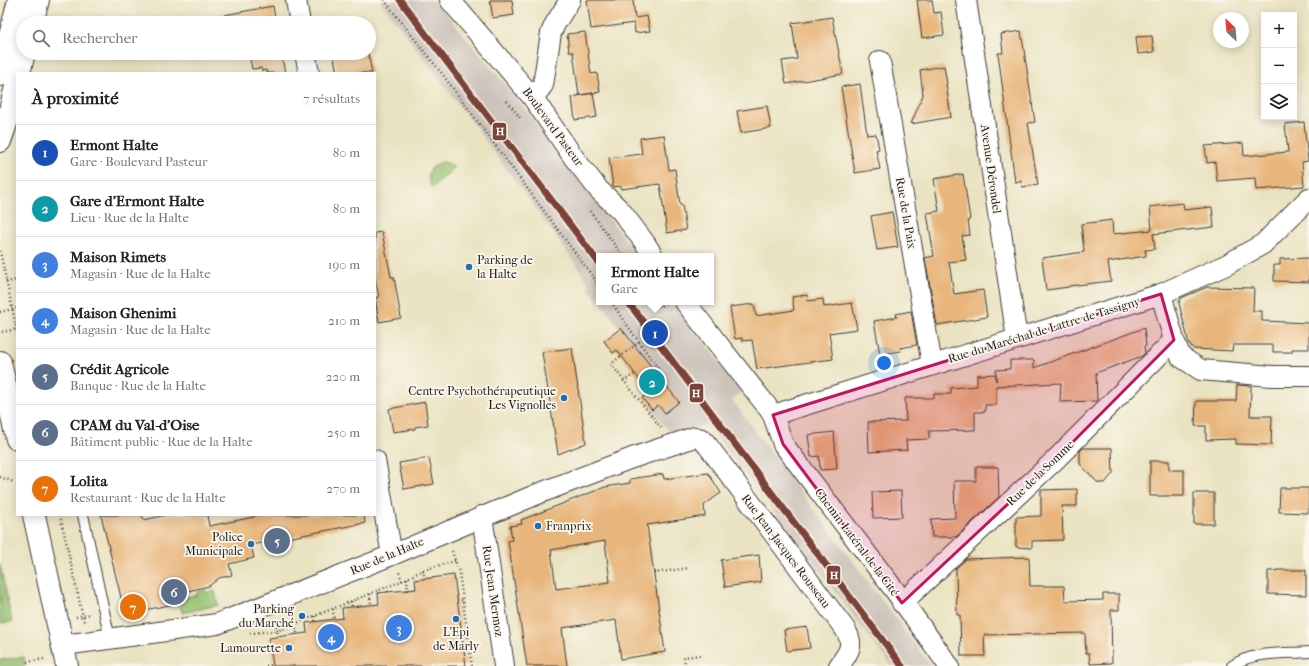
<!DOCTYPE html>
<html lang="fr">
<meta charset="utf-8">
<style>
body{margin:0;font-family:"IM FELL French Canon",serif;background:#f6f6f6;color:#222}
.controls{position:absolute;right:12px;top:12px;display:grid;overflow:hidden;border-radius:0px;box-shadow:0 2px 10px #0003}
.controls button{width:36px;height:36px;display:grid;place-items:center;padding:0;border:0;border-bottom:1px solid #e0e0e0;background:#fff;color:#222;font:20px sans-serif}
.compass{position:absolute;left:1213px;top:12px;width:36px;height:36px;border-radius:50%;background:#fff;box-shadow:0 2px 10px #0003;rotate:334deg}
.you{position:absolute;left:884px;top:363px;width:14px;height:14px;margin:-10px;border:3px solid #fff;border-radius:50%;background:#1a73e8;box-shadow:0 0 0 6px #1a73e833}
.badge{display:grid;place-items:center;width:26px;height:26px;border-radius:50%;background:#1f6fb2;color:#fff;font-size:13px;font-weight:700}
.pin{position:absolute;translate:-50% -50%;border:2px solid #fff;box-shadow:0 1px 4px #0006}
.popup{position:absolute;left:596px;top:253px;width:118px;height:52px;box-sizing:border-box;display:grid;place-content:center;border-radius:0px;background:#fff;filter:drop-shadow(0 1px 3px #0005);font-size:13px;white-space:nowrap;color:#767676}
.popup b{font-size:15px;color:#222}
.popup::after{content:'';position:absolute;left:50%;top:100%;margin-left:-8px;border:8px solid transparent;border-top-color:#fff}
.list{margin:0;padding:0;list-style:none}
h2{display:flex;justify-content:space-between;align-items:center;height:52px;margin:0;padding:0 16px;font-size:17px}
h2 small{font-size:13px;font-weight:400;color:#767676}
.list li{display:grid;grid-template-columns:26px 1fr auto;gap:12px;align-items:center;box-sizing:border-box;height:56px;padding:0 16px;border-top:1px solid #e0e0e0}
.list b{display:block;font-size:15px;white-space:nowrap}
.list p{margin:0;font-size:13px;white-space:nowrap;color:#767676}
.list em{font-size:13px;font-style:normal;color:#767676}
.icon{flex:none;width:22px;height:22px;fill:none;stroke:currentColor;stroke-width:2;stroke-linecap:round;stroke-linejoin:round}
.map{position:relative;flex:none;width:1309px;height:666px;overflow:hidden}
.search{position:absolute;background:#fff;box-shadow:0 2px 10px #0003;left:16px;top:16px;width:360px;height:44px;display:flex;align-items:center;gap:10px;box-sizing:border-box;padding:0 14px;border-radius:22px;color:#767676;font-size:15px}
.panel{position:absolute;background:#fff;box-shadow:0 2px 10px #0003;left:16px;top:72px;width:360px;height:444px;border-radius:0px}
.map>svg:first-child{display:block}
.industrial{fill:#ccc2b9}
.green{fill:#95c16f;stroke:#586e46}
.building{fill:#e8b67b;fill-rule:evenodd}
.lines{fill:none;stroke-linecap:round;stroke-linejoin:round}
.lane-casing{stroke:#3b3a35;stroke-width:12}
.street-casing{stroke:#3b3a35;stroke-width:22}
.secondary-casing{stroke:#3b3a35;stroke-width:24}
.path{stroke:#3b3a35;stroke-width:2.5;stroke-dasharray:1 3;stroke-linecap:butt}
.lane{stroke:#fff;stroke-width:10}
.street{stroke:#fff;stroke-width:20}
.secondary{stroke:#fff;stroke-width:22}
.rail-1-casing{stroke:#fbf7ec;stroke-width:10}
.rail-1{stroke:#7b4339;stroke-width:7}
.marked{fill:#c2185b;fill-opacity:0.2;stroke:#c2185b;stroke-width:3;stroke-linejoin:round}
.poi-dot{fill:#1f6fb2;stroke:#fbf7ec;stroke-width:1.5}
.labels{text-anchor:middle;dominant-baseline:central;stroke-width:3.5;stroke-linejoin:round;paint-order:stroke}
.street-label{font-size:12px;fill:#1c1c1c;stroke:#fbf7ec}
.poi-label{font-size:12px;fill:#1c1c1c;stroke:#fbf7ec;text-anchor:end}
.line-badge{stroke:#fbf7ec;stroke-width:1.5}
.badge-label{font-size:11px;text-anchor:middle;font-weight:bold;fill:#fff}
</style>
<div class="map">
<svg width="1309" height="666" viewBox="0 0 1309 666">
<rect width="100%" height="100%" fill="#fbf7ec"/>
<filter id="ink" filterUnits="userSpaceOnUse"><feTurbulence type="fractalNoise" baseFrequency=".025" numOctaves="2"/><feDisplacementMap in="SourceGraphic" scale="8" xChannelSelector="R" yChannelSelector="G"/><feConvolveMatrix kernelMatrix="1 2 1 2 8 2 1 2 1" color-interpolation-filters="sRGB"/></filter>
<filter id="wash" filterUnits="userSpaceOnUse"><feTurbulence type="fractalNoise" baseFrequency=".012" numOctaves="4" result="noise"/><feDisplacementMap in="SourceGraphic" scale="16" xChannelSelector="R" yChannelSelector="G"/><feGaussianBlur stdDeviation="0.9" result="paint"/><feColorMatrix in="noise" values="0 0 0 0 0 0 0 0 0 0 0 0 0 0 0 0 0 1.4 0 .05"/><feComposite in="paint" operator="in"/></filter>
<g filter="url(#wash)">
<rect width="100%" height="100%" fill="#eae3c2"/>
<!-- industrial -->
<path class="industrial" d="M379 0H435L495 73 503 81 638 256H599V301L588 287 590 285 576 264 475 126Z
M600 302H673L742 391 732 400 931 666H892L707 424 672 435 642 398 649 392 626 361 639 352Z"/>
<!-- green -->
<path class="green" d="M444 162 450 164 454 168 432 188C424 176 430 164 444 162Z
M0 565 12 622 0 623Z
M206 590 207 593 215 591 218 605 182 613 179 599 197 595V592Z
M24 657 25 666H0V660Z"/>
<g id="blocks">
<!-- building -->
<path class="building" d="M490 0H512L514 15 493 18Z
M587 0H633L635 18 647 16 650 31 635 33 634 23 591 29Z
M917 0H932L934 13 941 12 944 35 922 38Z
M273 6 276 23H225L224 15Z
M832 17 843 74 786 84 782 61 797 59 792 23Z
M1021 31 1035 122 1028 123 1038 185 1022 187 1021 181 1015 182 998 53H1003L1001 34Z
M585 32 591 74 597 73 600 92 579 95 573 52H569L567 34Z
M1152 36 1154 52 1138 54 1136 37Z
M249 53H281L285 73H267L266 70 262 71 261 68 252 69Z
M333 53H368L372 73H337Z
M944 66 947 84H946L951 117 911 124 923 95 920 70Z
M860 84 867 135 876 134 879 149 876 150 880 169 855 173 841 87Z
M593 93 597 117 575 120 572 97Z
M767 106 771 128 741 133 737 111Z
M1304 122 1308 161 1302 162 1304 186 1256 190 1255 178 1217 181 1215 162 1207 163 1205 146 1243 143 1244 156 1288 152 1285 124Z
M664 135 669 170 675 169 680 205H682L686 230 667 233 660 184 621 189 620 186 613 187 609 158 642 154 640 138Z
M963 174 970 219 968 220 970 235 962 236 966 260 949 262 954 294 983 290 987 317 937 325 925 258 934 256 927 213 939 211 934 179Z
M1183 203 1184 210 1212 207 1214 227 1153 234 1155 249 1145 250 1146 256 1108 262 1111 281 1069 286V287L1046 290 1042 258 1084 252 1081 224 1112 220 1113 234 1152 230 1150 207Z
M892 212 898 247 877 250 871 216Z
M382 232 391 277H394L401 318 379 322 375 298 379 297 375 278V233Z
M1309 258V282L1274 281V265H1280V259Z
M1207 287 1254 288 1253 311H1262V321L1309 323V349H1292V352H1273V345H1233L1232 351 1194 349 1189 344 1179 303 1181 298Z
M807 295 808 301 823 299 824 307 852 303 857 329 829 333 833 359 757 369 752 340 742 341V338L735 339 730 307 754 304 756 316 794 310 792 297Z
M911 311 917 345 900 348 901 351 880 354 874 321 897 317 896 314Z
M621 328 679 402 665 413 658 405 652 410 642 398 649 392 617 350 613 353 604 341Z
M1144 328 1146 346H1144L1145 353 1142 356 1096 373 1097 401 1060 402 1061 383 996 386V405H985V412H975V430L929 431V439L906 440 907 450 869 452 868 422 906 421 905 398H934V394H951V388L977 386V375L996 374V381V370L1010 369V360H1034V368Z
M572 348 586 443 558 454 542 352Z
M1237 385 1251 386 1250 416H1272L1271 445 1236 444V439L1206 440V426H1195L1196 401H1236Z
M425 402 428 425 415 427V429L393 432 389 409Z
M834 432 837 469 820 470 819 456 811 457 808 435Z
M1083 448H1112L1113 473 1105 483H1098L1080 464V451Z
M429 458 434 484 404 489 399 463Z
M1150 461H1169V470H1184V496H1150Z
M976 467H998L999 497 956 537H932L931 519 955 518 954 481H976Z
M708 473 721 493 704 505 705 516 647 525 665 652 621 659 616 620 562 628 567 666H527L508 541 512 540 510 526 522 524 521 520 605 487 630 483V479L663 474 664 479ZM605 541 610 582 556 589 551 550Z
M1280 488H1309L1308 513 1279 512Z
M1077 489V506H1062L1063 540 1032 541V548L1016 547V517L1041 516V490Z
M901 491 902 517 873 518 872 492Z
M1194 493H1214V524H1194Z
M101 515H142L144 520 166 515H207L209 526 254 517 253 515H364L365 523 251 545 254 558 229 564 232 575 219 578 209 586 172 595 174 604 125 614Z
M759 555 761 582 725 587 721 560Z
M1029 557 1030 586H1064L1065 601 1103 600V594H1119V610H1111L1112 663 1090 664 1089 653H1086L1085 633 984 635 985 656H961L960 615H957L956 568 966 559Z
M1277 570H1306V595L1268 594V571H1277Z
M454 575 466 666H273L269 638 307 633 306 623 343 618 342 608 379 604 378 593 416 589 415 580Z
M807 627 810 648 787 651 784 630Z"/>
</g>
</g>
<g filter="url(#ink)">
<use href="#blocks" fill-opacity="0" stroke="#3b3a35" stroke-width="1"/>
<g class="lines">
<defs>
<path id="lane" d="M83 515 110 639
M1232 666C1251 651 1285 654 1309 652"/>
<path id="street" d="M296 0 300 23
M450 0 533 98 574 158 599 190 621 211 645 243 653 256
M966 0 1017 339
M305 53 309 73
M880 61 932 365
M533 98 543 85 551 33 555 24 570 0
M1161 294 1174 340 1181 357 1201 370 1272 376H1309
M685 302 766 405 773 415 783 444 896 592 949 666
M773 415 1161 294 1226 265 1263 244 1309 198
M375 460 392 555
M482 516 504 666
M902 603 1055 460 1174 340
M64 645 217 624 392 555 540 493 632 458 695 437 702 439 708 446 845 629C855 645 849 652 839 666"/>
<path id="secondary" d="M32 23 38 0
M19 73 24 53
M0 75 19 0
M0 141 9 115 17 82
M0 362 17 439
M34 515 67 666"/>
</defs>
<!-- lane casing -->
<use href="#lane" class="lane-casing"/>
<!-- street casing -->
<use href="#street" class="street-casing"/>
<!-- secondary casing -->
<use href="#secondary" class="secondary-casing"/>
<!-- path -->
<path class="path" d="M384 0 443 75 599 285
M507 101 521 119
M590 211 623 256
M0 251 17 331
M6 282 17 280
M611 302 639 342
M656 302 660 307 666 302
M0 312 17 308
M2 332 17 329
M658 368 639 342 611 364 661 428
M623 381 635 374
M0 477 14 482
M60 515 84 622
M452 551 459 572 472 666
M423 570 425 579
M654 573 689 568
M407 578 408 591
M402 581 423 570 455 561
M387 587 388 593
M370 594 371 605
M457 600H463
M351 601 352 607
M333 609 334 620
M315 616V622
M76 617 91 614
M275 622 277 631 402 581 399 572
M296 624 297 634
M250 633 277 631 278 637
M462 637 468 636
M27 662 44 659
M266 666 272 665
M685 666 684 657 700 655"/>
<!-- lane -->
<use href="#lane" class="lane"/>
<!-- street -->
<use href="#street" class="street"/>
<!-- secondary -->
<use href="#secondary" class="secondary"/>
<defs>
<path id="rail-1" d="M400 0 599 263
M628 302 902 666"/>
</defs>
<!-- rail-1 casing -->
<use href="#rail-1" class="rail-1-casing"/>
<!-- rail-1 -->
<use href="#rail-1" class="rail-1"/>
</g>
</g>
<!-- marked area -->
<path class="marked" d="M1161 294 1174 340 1055 460 902 603 783 444 773 415Z"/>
<!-- markers -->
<g class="poi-dot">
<circle cx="469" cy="267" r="4"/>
<circle cx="564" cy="398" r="4"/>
<circle cx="538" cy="526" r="4"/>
<circle cx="251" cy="544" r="4"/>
<circle cx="302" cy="616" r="4"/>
<circle cx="456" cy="619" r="4"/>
<circle cx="289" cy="648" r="4"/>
</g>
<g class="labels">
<!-- street labels -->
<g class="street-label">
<text transform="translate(553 127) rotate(54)">Boulevard Pasteur</text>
<text transform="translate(991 169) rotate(82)">Avenue Dérondel</text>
<text transform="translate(906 213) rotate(80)">Rue de la Paix</text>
<text transform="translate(1044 330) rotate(-17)">Rue du Maréchal de Lattre de Tassigny</text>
<text transform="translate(1040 473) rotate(-44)">Rue de la Somme</text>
<text transform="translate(857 542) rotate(53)">Chemin Latéral de la Cité</text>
<text transform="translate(786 551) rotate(53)">Rue Jean-Jacques Rousseau</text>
<text transform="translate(387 556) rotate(-23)">Rue de la Halte</text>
<text transform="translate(493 591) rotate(82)">Rue Jean Mermoz</text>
</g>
<!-- poi labels -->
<g class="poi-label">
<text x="477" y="260" text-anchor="start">Parking de<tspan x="477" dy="14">la Halte</tspan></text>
<text x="556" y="391">Centre Psychothérapeutique<tspan x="556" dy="14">Les Vignolles</tspan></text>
<text x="546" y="526" text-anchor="start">Franprix</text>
<text x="243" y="537">Police<tspan x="243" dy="14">Municipale</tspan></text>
<text x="294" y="609">Parking<tspan x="294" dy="14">du Marché</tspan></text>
<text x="456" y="632" text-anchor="middle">L'Epi<tspan x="456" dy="14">de Marly</tspan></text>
<text x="281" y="648">Lamourette</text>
</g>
</g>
<g class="line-badge">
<rect x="492" y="122" width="15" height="19" rx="4" fill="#7b4339"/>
<rect x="689" y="383" width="15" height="20" rx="4" fill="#7b4339"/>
<rect x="826" y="565" width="15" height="20" rx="4" fill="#7b4339"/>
</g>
<g class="badge-label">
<text x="500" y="135">H</text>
<text x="696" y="397">H</text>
<text x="834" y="579">H</text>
</g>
</svg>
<div class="controls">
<button>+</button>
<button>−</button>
<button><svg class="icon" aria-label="layers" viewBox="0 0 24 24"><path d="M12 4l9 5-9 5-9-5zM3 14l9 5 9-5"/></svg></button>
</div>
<svg class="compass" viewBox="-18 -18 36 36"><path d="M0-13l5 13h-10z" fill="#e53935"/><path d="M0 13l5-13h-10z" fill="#767676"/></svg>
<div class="you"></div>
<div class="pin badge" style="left:655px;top:333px;background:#1a4fb4">1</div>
<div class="popup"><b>Ermont Halte</b>Gare</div>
<div class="pin badge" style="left:652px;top:382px;background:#0f9aa8">2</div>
<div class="pin badge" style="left:399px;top:628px;background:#3f7fe0">3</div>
<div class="pin badge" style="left:331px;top:637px;background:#3f7fe0">4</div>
<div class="pin badge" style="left:277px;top:541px;background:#5c6f8a">5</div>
<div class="pin badge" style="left:174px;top:592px;background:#5c6f8a">6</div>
<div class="pin badge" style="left:133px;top:607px;background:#e8710a">7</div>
<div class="search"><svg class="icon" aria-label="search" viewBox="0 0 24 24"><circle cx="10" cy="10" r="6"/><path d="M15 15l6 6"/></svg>Rechercher</div>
<section class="panel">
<h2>À proximité<small>7 résultats</small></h2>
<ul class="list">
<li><span class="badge" style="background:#1a4fb4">1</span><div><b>Ermont Halte</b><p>Gare · Boulevard Pasteur</p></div><em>80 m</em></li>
<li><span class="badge" style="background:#0f9aa8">2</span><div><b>Gare d'Ermont Halte</b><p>Lieu · Rue de la Halte</p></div><em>80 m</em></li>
<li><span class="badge" style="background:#3f7fe0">3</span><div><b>Maison Rimets</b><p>Magasin · Rue de la Halte</p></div><em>190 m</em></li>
<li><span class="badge" style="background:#3f7fe0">4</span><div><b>Maison Ghenimi</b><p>Magasin · Rue de la Halte</p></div><em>210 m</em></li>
<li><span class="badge" style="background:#5c6f8a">5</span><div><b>Crédit Agricole</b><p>Banque · Rue de la Halte</p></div><em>220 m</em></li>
<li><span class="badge" style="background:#5c6f8a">6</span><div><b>CPAM du Val-d'Oise</b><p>Bâtiment public · Rue de la Halte</p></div><em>250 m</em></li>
<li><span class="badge" style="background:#e8710a">7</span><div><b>Lolita</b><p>Restaurant · Rue de la Halte</p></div><em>270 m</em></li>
</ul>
</section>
</div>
